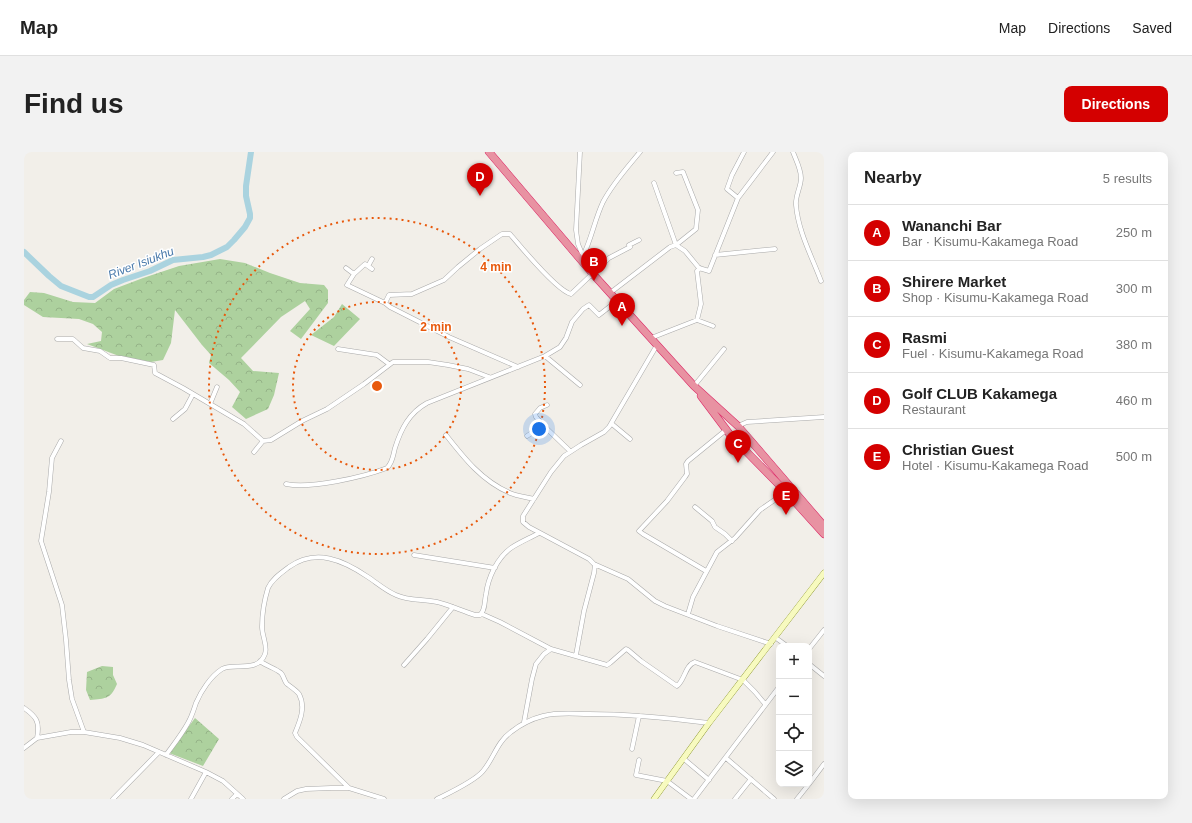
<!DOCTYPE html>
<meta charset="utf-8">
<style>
body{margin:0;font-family:Arial,sans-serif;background:#f2f2f2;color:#222}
.controls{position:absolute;right:12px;bottom:12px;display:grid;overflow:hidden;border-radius:8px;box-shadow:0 4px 16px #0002}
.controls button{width:36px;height:36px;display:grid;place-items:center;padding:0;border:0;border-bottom:1px solid #e0e0e0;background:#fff;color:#222;font:20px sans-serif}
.you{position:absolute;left:515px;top:277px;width:14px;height:14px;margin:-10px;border:3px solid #fff;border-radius:50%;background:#1a73e8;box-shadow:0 0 0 6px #1a73e833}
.badge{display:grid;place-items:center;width:26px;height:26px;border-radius:50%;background:#d40000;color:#fff;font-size:13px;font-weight:700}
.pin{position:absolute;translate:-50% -33px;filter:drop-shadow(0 1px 2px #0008)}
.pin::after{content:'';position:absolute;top:21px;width:14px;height:12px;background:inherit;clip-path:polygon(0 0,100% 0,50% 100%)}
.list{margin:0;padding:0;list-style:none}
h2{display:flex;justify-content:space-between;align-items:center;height:52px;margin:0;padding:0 16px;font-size:17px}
h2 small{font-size:13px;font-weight:400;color:#767676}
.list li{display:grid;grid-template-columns:26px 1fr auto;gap:12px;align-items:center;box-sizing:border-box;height:56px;padding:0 16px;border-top:1px solid #e0e0e0}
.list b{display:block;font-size:15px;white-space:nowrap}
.list p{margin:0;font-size:13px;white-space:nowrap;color:#767676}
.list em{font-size:13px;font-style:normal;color:#767676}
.icon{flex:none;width:22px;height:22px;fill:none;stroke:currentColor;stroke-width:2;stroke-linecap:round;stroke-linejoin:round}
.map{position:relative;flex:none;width:800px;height:647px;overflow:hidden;border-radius:8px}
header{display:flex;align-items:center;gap:24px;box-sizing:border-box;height:56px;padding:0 20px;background:#fff;border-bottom:1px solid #e0e0e0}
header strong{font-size:19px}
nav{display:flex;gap:22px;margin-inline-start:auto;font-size:14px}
.intro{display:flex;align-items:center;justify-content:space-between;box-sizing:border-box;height:96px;padding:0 24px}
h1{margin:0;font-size:28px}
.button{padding:10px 18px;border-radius:8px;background:#d40000;color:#fff;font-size:14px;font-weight:700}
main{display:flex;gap:24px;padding:0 24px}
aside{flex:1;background:#fff;border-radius:8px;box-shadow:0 4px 16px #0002}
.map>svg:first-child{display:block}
.forest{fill:url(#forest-crowns)}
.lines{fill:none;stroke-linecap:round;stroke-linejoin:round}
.river{stroke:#aad3df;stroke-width:6}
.street-casing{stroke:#a9a9a9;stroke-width:5}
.secondary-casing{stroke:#707d05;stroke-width:6}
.highway-casing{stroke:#dc2a67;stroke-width:8}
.street{stroke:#fff;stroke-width:4}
.secondary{stroke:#f7fabf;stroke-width:5.5}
.highway{stroke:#e892a2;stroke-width:7}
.ring{fill:none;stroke:#e8590c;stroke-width:2;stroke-dasharray:2 4}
.labels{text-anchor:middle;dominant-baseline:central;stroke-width:3;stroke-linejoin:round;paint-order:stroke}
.water-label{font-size:12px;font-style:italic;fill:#4a7aab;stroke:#fff}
.centre{fill:#e8590c;stroke:#fff;stroke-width:2}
.ring-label{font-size:12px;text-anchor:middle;font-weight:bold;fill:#e8590c;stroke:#fff;stroke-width:3;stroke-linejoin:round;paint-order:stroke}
</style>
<header>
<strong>Map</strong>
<nav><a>Map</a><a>Directions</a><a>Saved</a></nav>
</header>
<div class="intro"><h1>Find us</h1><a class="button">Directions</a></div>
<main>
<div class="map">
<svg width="800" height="647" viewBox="0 0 800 647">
<defs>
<pattern id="forest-crowns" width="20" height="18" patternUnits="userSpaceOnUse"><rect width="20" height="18" fill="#add19e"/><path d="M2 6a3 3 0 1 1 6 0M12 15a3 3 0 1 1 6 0" fill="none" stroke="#95b388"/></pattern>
</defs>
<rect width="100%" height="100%" fill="#f2efe9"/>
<!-- forest -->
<path class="forest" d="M196 107 221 111 246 121 276 131 300 133 304 138V151L277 187 266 179 286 157 281 149 257 165 217 206 229 219 255 221 250 243 244 257 222 267 208 255 216 240 205 228 185 211 187 203 178 193 151 158 147 191 139 208 127 210 95 204 63 192 77 189 78 180 69 172 55 167 19 165 0 153V148L6 140 20 141 49 150 71 151 90 137 119 126 155 114Z
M318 152 336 167 310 194 287 183 310 165Z
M78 514 89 515V523L93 532C86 548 82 546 66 548L62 538 63 520Z
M171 566 195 587 179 614 145 601Z"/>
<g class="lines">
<!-- river -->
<path class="river" d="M0 100 25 124 37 134 65 145H69L87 133 99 128 126 119 149 108 179 105 187 103 203 95 210 88 221 75 226 66V62L222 44V34L227 0"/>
<defs>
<path id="street" d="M556 0 552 78 554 92 559 104
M769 0C772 8 777 17 777 26 777 35 771 44 772 53 774 79 788 105 797 129
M630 31 652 93 672 77 674 58 659 20 652 21
M714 46 749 0
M691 103 751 97
M557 108C567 90 570 69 579 50 589 31 603 16 616 0
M344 114 348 107
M322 116 330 122
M348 117 341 112 330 122 323 133 361 151
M586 141 646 95 652 93 661 99 675 116 685 119 714 46 703 37 708 23 720 0
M673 168 677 152 673 119 676 116
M627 186 673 168 689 174
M33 187H49L59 196 76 199 86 206H97L130 213 131 221 159 236 220 272 239 289
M314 197 353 203 365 212
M521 204 556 233
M494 215 425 185 366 155 361 151 365 143 388 142 420 128 434 115 456 97 478 82H486C497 95 533 139 547 142L585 106 606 95 605 93 615 88
M670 234 700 197
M186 252 193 235
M149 267 161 257 169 242
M588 272 606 287
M520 274 512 265 511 262 516 256 523 253
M714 274 723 270 800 265
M422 283C440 306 458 329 486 341 493 344 502 345 510 347
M503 284 517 275 520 274 546 299
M37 289 28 306 25 340 17 389 38 453 42 488 45 528 48 547 60 580
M230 300 239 289 247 288 278 269 303 257 340 232 369 210H404L424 213 444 217 465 225
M262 332C287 337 339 325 363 316 369 310 369 303 371 296 377 277 385 261 403 251L521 204 536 195 542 186 548 170 559 157 565 153 575 163 593 149
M671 355 688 369 691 375 701 382 708 389
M390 403 471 416
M570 412 604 427 631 449 641 454 693 474 747 492
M682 419 619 382 615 379 643 349 661 325 663 322 662 312 664 309 702 278
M458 462 476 470 527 497
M664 462 669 445 693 400 711 386 736 358 762 340
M752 486 763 494
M785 497 800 478
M552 503 560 459 570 421 571 413 565 407 505 375 499 370V364L527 320 540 304 557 293 580 280 585 275 633 193
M236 509C242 514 251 516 257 521 260 524 260 529 263 532 267 535 272 538 275 542 282 555 276 569 271 581L273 585 325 636
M785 512 800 524
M380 513 403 487 429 455
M0 556C13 565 16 570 13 586
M500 570 508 527 512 512 520 502 527 497 583 513 586 511 602 497 604 498 617 509 653 534C661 528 661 513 671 510L719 528 731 540 741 552
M0 596 13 586 47 580H60L96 586 119 593 182 620 199 629 219 647
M608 597 615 564
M142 603C150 592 158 582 164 571 168 564 170 557 172 551 177 539 187 524 198 517 208 510 234 522 241 502 244 494 238 484 238 475 238 462 240 449 244 436 248 427 257 421 265 415 292 396 319 408 344 425 353 431 362 439 372 443 384 449 400 447 413 450 426 453 438 459 451 463H456C462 457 460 450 462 442 464 426 473 406 487 396 496 390 506 386 515 381
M702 606 750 647
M660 607 685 628
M615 608 612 623 643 629 667 647
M785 632 800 612
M89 647 135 600
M167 647 182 620
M208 647 213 642
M260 647 273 639 282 637 307 636H325L360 647
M413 647C425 641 451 629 459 619 470 606 473 590 487 580 497 572 507 567 519 564 534 560 550 562 565 562 605 562 645 566 685 571
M670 647 755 535
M711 647 727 627
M773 647 785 632"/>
<path id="secondary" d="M630 647 685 571 800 421"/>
<path id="highway" d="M465 0 568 121 670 234 714 274 800 374
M677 244 707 284 762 340 800 382"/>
</defs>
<!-- street casing -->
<use href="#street" class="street-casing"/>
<!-- secondary casing -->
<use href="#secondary" class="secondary-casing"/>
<!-- highway casing -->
<use href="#highway" class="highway-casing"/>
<!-- street -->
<use href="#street" class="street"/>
<!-- secondary -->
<use href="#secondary" class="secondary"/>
<!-- highway -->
<use href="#highway" class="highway"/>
</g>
<!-- distance rings -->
<g class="ring">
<circle cx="353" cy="234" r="84"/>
<circle cx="353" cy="234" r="168"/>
</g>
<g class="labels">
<!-- water labels -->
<g class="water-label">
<text transform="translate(117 111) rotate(-21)">River Isiukhu</text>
</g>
</g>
<circle cx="353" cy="234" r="6" class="centre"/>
<g class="ring-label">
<text x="472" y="119">4 min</text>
<text x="412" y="179">2 min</text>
</g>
</svg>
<div class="controls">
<button>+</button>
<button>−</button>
<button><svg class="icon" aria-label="locate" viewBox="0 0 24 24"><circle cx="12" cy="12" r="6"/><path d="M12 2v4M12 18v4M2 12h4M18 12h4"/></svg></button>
<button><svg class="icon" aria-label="layers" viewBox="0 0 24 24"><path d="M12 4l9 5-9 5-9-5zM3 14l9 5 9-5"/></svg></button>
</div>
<div class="you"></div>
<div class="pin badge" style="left:598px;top:174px">A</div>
<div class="pin badge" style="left:570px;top:129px">B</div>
<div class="pin badge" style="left:714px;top:311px">C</div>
<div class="pin badge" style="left:456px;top:44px">D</div>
<div class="pin badge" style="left:762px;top:363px">E</div>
</div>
<aside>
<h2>Nearby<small>5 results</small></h2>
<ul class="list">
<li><span class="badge">A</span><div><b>Wananchi Bar</b><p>Bar · Kisumu-Kakamega Road</p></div><em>250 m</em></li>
<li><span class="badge">B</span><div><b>Shirere Market</b><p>Shop · Kisumu-Kakamega Road</p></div><em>300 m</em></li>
<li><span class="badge">C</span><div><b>Rasmi</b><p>Fuel · Kisumu-Kakamega Road</p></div><em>380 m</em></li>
<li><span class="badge">D</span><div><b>Golf CLUB Kakamega</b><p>Restaurant</p></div><em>460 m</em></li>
<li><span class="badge">E</span><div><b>Christian Guest</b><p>Hotel · Kisumu-Kakamega Road</p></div><em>500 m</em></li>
</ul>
</aside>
</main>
